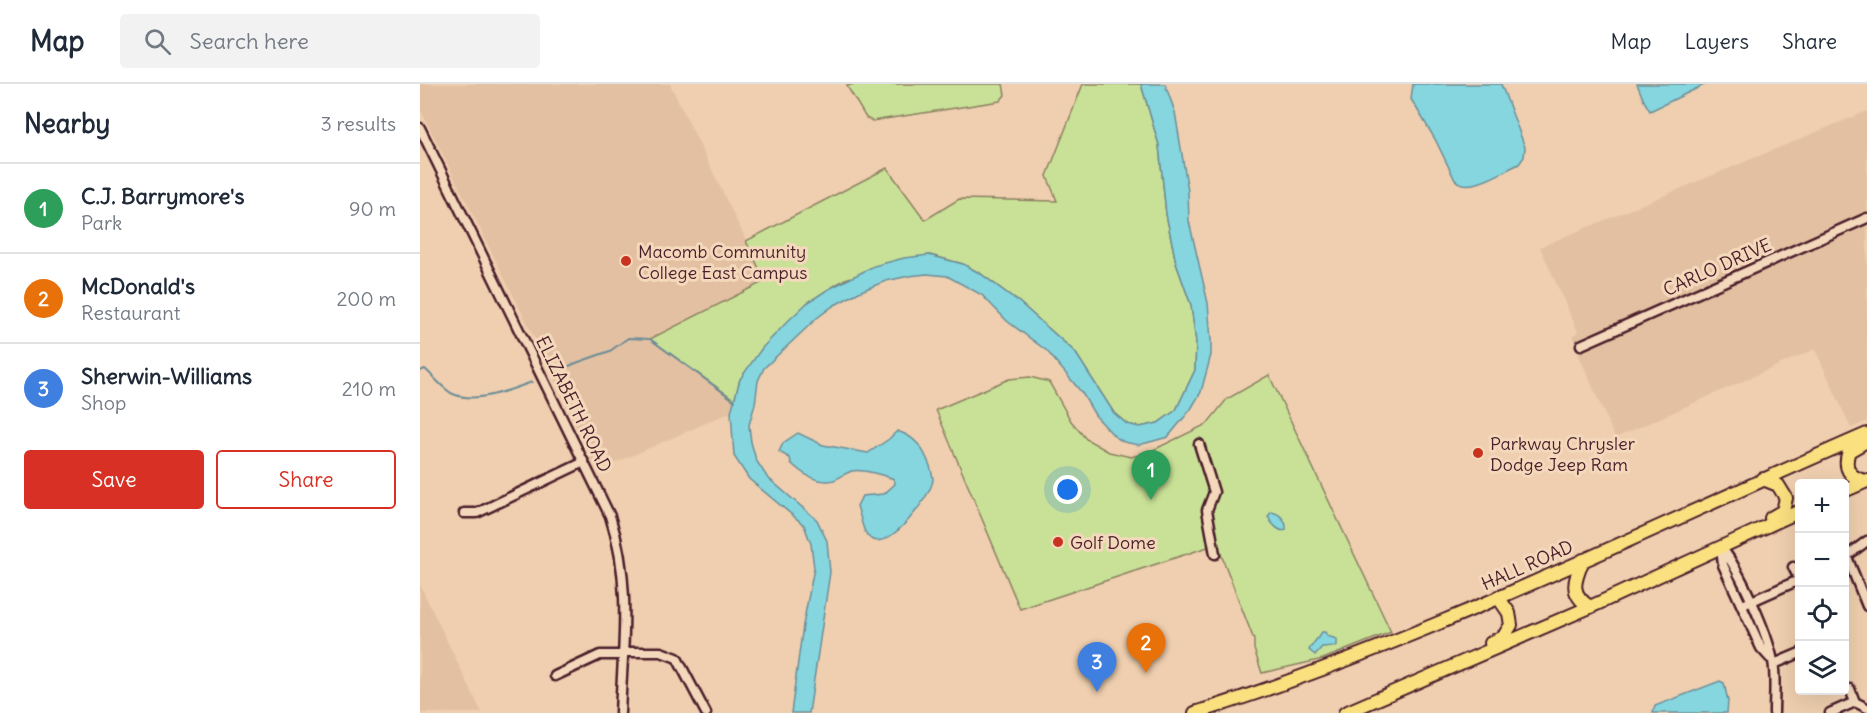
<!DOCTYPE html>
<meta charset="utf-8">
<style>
body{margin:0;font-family:Delius,sans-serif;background:#f2f2f3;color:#1f2937}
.controls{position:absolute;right:18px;bottom:18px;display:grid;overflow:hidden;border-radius:6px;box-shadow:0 6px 24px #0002}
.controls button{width:54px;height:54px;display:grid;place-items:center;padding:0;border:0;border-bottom:2px solid #e0e1e3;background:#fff;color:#1f2937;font:30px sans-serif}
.you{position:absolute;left:648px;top:406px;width:21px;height:21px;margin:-15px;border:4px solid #fff;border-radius:50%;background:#1a73e8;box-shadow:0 0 0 9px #1a73e833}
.badge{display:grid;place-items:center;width:39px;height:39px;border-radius:50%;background:#d93025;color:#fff;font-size:20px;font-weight:700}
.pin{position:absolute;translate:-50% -50px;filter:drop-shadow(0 2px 3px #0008)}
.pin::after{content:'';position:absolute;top:32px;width:21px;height:18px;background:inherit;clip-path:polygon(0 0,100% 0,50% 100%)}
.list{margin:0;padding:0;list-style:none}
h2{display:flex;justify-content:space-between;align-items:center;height:78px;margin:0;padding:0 24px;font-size:26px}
h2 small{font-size:20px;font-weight:400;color:#747a83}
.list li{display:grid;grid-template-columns:39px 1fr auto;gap:18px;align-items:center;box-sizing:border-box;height:90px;padding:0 24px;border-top:2px solid #e0e1e3}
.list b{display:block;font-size:22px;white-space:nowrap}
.list p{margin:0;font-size:20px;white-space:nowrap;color:#747a83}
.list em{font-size:20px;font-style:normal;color:#747a83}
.actions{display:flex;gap:12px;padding:18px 24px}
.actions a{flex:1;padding:14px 0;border:2px solid #d93025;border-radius:6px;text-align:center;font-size:21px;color:#d93025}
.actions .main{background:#d93025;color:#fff}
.icon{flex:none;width:33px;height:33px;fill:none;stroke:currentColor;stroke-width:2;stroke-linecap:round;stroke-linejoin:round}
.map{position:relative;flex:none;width:1447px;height:629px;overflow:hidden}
header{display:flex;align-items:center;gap:36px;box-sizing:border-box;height:84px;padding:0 30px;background:#fff;border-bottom:2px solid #e0e1e3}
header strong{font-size:28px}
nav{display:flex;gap:33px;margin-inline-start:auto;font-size:21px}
.search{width:420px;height:54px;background:#f2f2f3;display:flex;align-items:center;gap:15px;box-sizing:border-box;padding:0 21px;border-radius:6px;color:#747a83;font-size:22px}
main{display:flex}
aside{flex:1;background:#fff}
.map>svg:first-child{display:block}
.built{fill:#e3c0a1}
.green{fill:#c9e197;stroke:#8a8061;stroke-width:1.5}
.water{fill:#85d6df;stroke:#6d8d97;stroke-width:1.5}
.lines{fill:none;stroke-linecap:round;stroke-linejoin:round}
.stream{stroke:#6d8d97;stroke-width:2}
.minor-casing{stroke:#4a1f2b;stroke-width:13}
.highway-casing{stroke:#4a1f2b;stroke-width:16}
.minor{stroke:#f4d8bb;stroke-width:8}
.highway{stroke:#fbe080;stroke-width:12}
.poi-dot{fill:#c8321e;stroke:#f4d8bb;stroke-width:2}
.labels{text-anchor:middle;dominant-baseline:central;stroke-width:6;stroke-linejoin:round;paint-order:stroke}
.poi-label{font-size:18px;fill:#4a1f2b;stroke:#f4d8bb;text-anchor:start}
.street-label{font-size:18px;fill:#4a1f2b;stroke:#f4d8bb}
</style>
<header>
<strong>Map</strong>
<div class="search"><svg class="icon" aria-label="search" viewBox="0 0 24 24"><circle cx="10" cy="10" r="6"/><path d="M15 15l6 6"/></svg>Search here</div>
<nav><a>Map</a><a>Layers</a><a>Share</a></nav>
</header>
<main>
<aside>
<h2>Nearby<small>3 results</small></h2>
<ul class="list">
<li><span class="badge" style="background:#2e9e5b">1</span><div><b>C.J. Barrymore's</b><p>Park</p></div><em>90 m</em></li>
<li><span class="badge" style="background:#e8710a">2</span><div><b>McDonald's</b><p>Restaurant</p></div><em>200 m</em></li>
<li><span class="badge" style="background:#3f7fe0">3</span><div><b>Sherwin-Williams</b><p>Shop</p></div><em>210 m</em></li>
</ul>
<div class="actions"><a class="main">Save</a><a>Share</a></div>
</aside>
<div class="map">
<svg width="1447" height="629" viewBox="0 0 1447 629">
<rect width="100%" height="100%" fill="#efcfaf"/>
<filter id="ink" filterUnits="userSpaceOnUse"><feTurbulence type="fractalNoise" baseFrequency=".0167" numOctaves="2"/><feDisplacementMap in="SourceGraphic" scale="12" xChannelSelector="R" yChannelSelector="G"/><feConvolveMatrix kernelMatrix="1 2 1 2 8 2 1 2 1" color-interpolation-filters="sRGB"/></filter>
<g filter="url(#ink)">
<!-- built -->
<path class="built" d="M0 0H250L346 197 230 255 315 316 311 328 177 387 129 283 0 25Z
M1447 27V337L1431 344 1395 265 1195 354 1158 269 1153 251 1158 248 1120 163Z
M0 501 62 629H0Z"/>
<!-- green -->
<path class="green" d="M434 0H583L585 11 580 17 452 37 446 34 427 2Z
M663 0H721L739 61 746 130 756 179 771 221 776 258 775 286 756 326 738 339 720 343 707 340 694 329 655 268 599 218 561 190 543 180 510 171 425 195 387 219 320 295 315 316 230 255 345 197 326 157 467 84 505 136 539 115 637 117 627 92Z
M849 291 971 548 903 575 842 589 834 565V556L797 460 600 525 516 326 589 295 610 293 629 298 651 337 666 355 689 368 711 373 727 369 787 340 807 315Z"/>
<!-- water -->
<path class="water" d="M721 0H745L755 28 768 107 769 137 788 219 791 256V271L781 308 771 325 748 353 719 361 704 358 695 353 675 331 662 309 627 267 587 237 562 211 527 192 507 190 489 192 466 197 441 207 413 222 397 234 344 284 338 297 335 320 329 341 331 358 336 376 347 393 397 436 407 457 410 488 389 629H371L383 541 394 484 391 460 384 441 329 395 314 372 311 328 320 295 342 264 368 237 387 219 407 206 454 182 484 174 509 171 543 180 561 190 599 218 655 268 694 329 707 340 720 343 738 339 756 326 775 286 776 258 771 221 756 179 746 130 739 61Z
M993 0H1081L1105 63 1104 73 1099 80C1083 87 1050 110 1035 96L1015 55 991 15Z
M1217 0H1286L1230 27 1224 17Z
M477 347C496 353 503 364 510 382 511 386 513 392 513 396 511 412 470 467 451 455 442 449 441 432 437 422L442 412 464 410 475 400 474 395C464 391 442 385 432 387 425 389 420 394 414 396 398 400 382 390 371 379L370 374 359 368 363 359 378 349 403 361 448 369 469 355Z
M851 428C860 429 867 437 866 446 859 449 851 439 848 433Z
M902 548H905L907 552 917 555V562L902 563 895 571 889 566 890 564Z
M1300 597 1304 599 1308 617 1307 629H1233L1235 622Z"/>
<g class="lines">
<!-- stream -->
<path class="stream" d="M0 287 5 285C12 291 25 307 33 310 57 320 89 306 112 298
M136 288 156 279 190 267 208 254 230 255 315 317"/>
<defs>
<path id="minor" d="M0 44 190 432C212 500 203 559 200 629
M1161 261 1447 134
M779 360 794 408 787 426 795 470
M44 429H57L164 378
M1301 463C1320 486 1347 548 1353 577 1356 593 1354 613 1354 629
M1301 464 1303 481 1341 564 1350 574
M1427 473 1447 522
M1424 474 1447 457
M1373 483 1380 497
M1325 520 1379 496
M203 568H241L257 574 286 629
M1354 580 1380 569
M135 592 180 571H203
M1430 605 1435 618 1447 624
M1410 629 1435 618"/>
<path id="highway" d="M1443 359 1429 367C1423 383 1429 395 1447 397
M1343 395 1358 401 1366 414 1363 427 1351 434
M1424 407 1447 397
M1163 476C1155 496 1148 509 1170 523
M1071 559 1084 552 1091 541 1089 529 1078 513
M775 629C1007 556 1225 446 1447 350
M925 629 1170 523 1380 427"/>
</defs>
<!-- minor casing -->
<use href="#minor" class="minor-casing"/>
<!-- highway casing -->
<use href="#highway" class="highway-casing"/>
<!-- minor -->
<use href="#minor" class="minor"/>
<!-- highway -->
<use href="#highway" class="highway"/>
</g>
</g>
<!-- markers -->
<g class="poi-dot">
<circle cx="206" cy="177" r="6"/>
<circle cx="1058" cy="369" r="6"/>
<circle cx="638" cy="458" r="6"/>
</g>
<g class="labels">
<!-- poi labels -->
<g class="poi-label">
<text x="218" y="167">Macomb Community<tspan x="218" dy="21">College East Campus</tspan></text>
<text x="1070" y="359">Parkway Chrysler<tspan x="1070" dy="21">Dodge Jeep Ram</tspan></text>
<text x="650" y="458">Golf Dome</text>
</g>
<!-- street labels -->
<g class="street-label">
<text transform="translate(1297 183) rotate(-24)">CARLO DRIVE</text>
<text transform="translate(154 320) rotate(64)">ELIZABETH ROAD</text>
<text transform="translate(1107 481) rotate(-24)">HALL ROAD</text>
</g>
</g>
</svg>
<div class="controls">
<button>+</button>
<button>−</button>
<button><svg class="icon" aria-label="locate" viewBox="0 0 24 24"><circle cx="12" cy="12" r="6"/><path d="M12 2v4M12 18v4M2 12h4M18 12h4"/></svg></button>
<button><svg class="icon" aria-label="layers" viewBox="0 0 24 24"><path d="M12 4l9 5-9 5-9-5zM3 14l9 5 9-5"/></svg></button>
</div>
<div class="you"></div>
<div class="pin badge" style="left:731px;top:416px;background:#2e9e5b">1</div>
<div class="pin badge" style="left:726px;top:589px;background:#e8710a">2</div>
<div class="pin badge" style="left:677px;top:608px;background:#3f7fe0">3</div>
</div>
</main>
